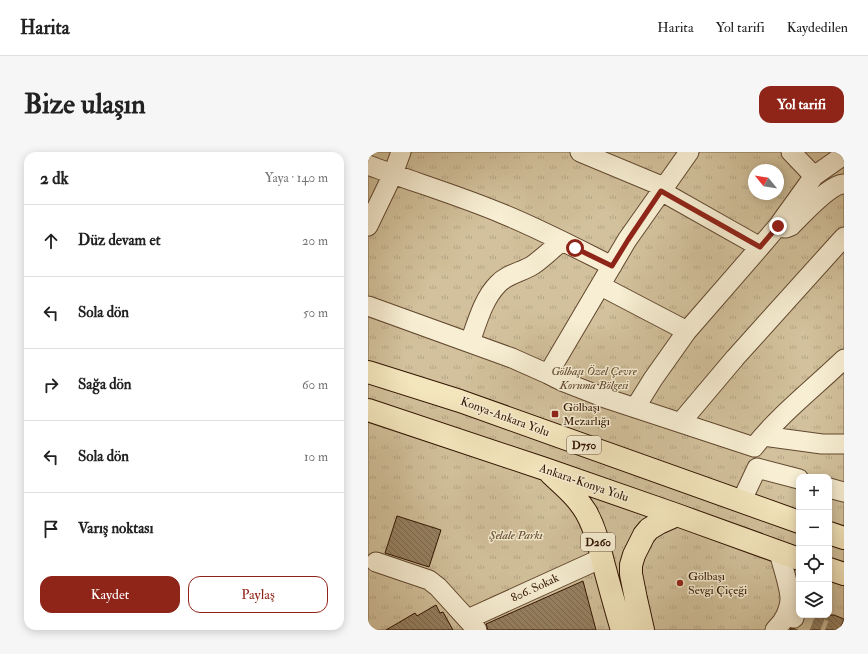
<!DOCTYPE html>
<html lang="tr">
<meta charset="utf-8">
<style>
body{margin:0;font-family:"IM FELL Double Pica",serif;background:#f6f6f6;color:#222}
.controls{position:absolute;right:12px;bottom:12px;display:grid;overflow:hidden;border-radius:8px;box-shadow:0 2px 10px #0003}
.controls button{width:36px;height:36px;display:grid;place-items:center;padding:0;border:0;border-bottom:1px solid #e0e0e0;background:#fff;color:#222;font:20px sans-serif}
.compass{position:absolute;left:380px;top:12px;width:36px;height:36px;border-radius:50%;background:#fff;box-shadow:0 2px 10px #0003;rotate:300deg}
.stop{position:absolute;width:12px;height:12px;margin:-9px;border:3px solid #8f2418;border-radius:50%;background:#fff}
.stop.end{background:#8f2418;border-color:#fff;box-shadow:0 1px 4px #0008}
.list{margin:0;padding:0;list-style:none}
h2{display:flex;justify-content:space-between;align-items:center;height:52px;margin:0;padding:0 16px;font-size:17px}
h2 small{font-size:13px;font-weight:400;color:#767676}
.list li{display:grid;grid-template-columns:26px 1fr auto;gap:12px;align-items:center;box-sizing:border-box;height:72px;padding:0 16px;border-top:1px solid #e0e0e0}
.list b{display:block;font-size:15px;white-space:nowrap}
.list em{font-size:13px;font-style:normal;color:#767676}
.actions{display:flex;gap:8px;padding:12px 16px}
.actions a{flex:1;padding:9px 0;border:1px solid #8f2418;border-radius:12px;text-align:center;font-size:14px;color:#8f2418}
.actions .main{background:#8f2418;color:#fff}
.icon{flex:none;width:22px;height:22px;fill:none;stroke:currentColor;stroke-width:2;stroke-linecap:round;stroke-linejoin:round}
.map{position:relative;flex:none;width:476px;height:478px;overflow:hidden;border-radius:12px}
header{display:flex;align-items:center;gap:24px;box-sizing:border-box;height:56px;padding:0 20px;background:#fff;border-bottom:1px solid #e0e0e0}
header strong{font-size:19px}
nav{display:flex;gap:22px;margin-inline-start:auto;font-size:14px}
.intro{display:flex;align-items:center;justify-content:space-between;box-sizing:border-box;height:96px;padding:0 24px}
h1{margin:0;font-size:28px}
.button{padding:10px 18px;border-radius:12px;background:#8f2418;color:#fff;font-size:14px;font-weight:700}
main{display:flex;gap:24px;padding:0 24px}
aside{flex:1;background:#fff;border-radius:12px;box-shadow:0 2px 10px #0003}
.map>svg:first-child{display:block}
.park{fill:url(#park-tufts);stroke:#826a4e;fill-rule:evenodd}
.building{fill:url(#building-back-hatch);stroke:#311400}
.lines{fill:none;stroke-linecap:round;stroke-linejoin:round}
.minor-tunnel{stroke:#ccbb96;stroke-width:19;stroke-dasharray:19 10;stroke-linecap:butt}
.minor-casing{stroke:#62482f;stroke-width:21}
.highway-casing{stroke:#311400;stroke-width:24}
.minor{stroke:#f7eed3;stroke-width:19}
.highway{stroke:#f3e5bc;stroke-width:22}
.route{stroke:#8f2418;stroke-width:5}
.poi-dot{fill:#8f2418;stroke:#f7eed3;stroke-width:1.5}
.labels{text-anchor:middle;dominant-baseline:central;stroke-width:3;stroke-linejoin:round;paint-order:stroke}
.shield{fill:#f7eed3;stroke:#6c553f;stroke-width:1}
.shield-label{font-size:11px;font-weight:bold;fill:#311400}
.park-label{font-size:12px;font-style:italic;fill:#61482f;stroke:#f7eed3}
.poi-label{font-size:12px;fill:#311400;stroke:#f7eed3;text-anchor:start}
.street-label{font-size:12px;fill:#311400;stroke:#f7eed3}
</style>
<header>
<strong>Harita</strong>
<nav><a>Harita</a><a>Yol tarifi</a><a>Kaydedilen</a></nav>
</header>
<div class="intro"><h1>Bize ulaşın</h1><a class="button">Yol tarifi</a></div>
<main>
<aside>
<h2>2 dk<small>Yaya · 140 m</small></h2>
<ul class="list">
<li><svg class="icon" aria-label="ahead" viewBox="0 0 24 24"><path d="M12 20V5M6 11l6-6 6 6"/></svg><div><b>Düz devam et</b></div><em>20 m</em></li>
<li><svg class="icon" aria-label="left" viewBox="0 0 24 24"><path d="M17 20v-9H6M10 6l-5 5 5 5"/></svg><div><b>Sola dön</b></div><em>50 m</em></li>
<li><svg class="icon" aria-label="right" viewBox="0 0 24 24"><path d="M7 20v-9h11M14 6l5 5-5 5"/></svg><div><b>Sağa dön</b></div><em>60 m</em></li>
<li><svg class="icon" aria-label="left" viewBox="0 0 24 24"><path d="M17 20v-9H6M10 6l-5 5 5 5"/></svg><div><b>Sola dön</b></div><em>10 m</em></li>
<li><svg class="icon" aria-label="arrive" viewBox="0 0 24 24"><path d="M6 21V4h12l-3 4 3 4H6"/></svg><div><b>Varış noktası</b></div></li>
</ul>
<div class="actions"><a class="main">Kaydet</a><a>Paylaş</a></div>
</aside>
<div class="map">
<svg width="476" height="478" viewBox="0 0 476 478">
<defs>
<pattern id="park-tufts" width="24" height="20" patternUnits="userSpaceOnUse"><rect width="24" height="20" fill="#d2c19c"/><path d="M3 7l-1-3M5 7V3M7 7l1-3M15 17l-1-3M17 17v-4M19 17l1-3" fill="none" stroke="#b5a585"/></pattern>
<pattern id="building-back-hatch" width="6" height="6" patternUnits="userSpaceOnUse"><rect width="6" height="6" fill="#968162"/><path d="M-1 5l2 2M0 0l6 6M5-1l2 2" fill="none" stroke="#7b684e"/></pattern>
</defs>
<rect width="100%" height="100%" fill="#f3e5bc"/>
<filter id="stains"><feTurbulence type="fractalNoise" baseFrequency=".005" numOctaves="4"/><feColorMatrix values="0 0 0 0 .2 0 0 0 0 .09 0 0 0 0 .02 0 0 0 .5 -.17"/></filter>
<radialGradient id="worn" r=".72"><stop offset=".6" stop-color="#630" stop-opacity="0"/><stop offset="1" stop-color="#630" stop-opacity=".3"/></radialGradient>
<!-- park -->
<path class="park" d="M0 0H476V478H0ZM386 18H410V42H386ZM431 325H461V463H431Z"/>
<!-- building -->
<path class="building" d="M29 364 73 378 61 415 17 401Z
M215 429 228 478H120L118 472Z
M68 453 72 461 75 460 85 478H18L47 461 49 464Z
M436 463H466L476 467 472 478H422L423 476 428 477 433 474 436 469Z"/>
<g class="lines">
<!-- minor-tunnel -->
<path class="minor-tunnel" d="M426 466 457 478"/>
<defs>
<path id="minor" d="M212 0 296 35
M321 0 259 88 180 222 196 230 237 246 386 295C412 262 446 236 476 207
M423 0 446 24
M0 13C45 30 90 43 135 62 172 77 208 96 244 114
M293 39 392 95
M0 74 25 22 33 0
M416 76H418L423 74C433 64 462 32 476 32
M233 134 319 179
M0 154 144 206 180 222
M102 190C109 171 115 147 130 132 139 122 154 120 165 113 175 106 184 97 194 89
M267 256 285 227 319 179 392 95 410 74 446 24 476 3
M313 270 367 206 476 85
M395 284 454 292H476
M461 336 476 340
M373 350 389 316 431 327
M411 400C414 413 422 435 422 447 422 453 420 458 418 463L426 466
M8 410 61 428 70 435 109 478
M100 467 234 406
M407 478 414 470 418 463"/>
<path id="highway" d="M0 220 92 249 431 370
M0 258 177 317 309 363 431 407
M183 322C196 334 209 345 218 360 227 376 231 393 235 410 241 432 247 455 254 478
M461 381 476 386
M461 417 476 422
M275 478 268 447 263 422V413L266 403 276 383 281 377 291 371 309 363"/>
</defs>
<!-- minor casing -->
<use href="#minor" class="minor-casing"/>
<!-- highway casing -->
<use href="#highway" class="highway-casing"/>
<!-- minor -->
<use href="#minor" class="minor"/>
<!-- highway -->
<use href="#highway" class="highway"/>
</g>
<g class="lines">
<!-- route -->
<path class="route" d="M207 96 244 114 260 88 293 39 392 95 410 74"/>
</g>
<!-- markers -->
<g class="poi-dot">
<rect x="183" y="258" width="8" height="8" rx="2"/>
<circle cx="312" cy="431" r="4"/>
</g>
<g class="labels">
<!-- shield labels -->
<g class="shield">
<rect x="199" y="284" width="34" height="18" rx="3"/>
<rect x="213" y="381" width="34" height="18" rx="3"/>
</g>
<g class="shield-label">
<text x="216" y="293">D750</text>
<text x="230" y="390">D260</text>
</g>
<!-- park labels -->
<g class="park-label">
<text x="226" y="219">Gölbaşı Özel Çevre<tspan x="226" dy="14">Koruma Bölgesi</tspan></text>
<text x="148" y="383">Şelale Parkı</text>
</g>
<!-- poi labels -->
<g class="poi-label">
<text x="195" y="255">Gölbaşı<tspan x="195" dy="14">Mezarlığı</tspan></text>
<text x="320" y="424">Gölbaşı<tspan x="320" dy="14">Sevgi Çiçeği</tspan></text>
</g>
<!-- street labels -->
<g class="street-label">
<text transform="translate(137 265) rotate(20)">Konya-Ankara Yolu</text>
<text transform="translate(216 331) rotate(19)">Ankara-Konya Yolu</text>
<text transform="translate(167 436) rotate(-25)">806. Sokak</text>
</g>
</g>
<rect width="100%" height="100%" filter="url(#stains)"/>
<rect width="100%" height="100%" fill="url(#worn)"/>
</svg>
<div class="controls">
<button>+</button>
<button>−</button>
<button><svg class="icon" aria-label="locate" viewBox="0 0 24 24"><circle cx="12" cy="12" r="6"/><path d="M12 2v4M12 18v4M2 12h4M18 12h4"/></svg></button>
<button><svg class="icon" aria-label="layers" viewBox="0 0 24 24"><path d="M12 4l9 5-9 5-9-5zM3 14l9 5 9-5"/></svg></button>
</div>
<svg class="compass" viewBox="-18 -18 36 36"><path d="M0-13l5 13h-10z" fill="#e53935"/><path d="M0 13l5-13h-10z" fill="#767676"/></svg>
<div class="stop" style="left:207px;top:96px"></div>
<div class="stop end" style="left:410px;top:74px"></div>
</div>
</main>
